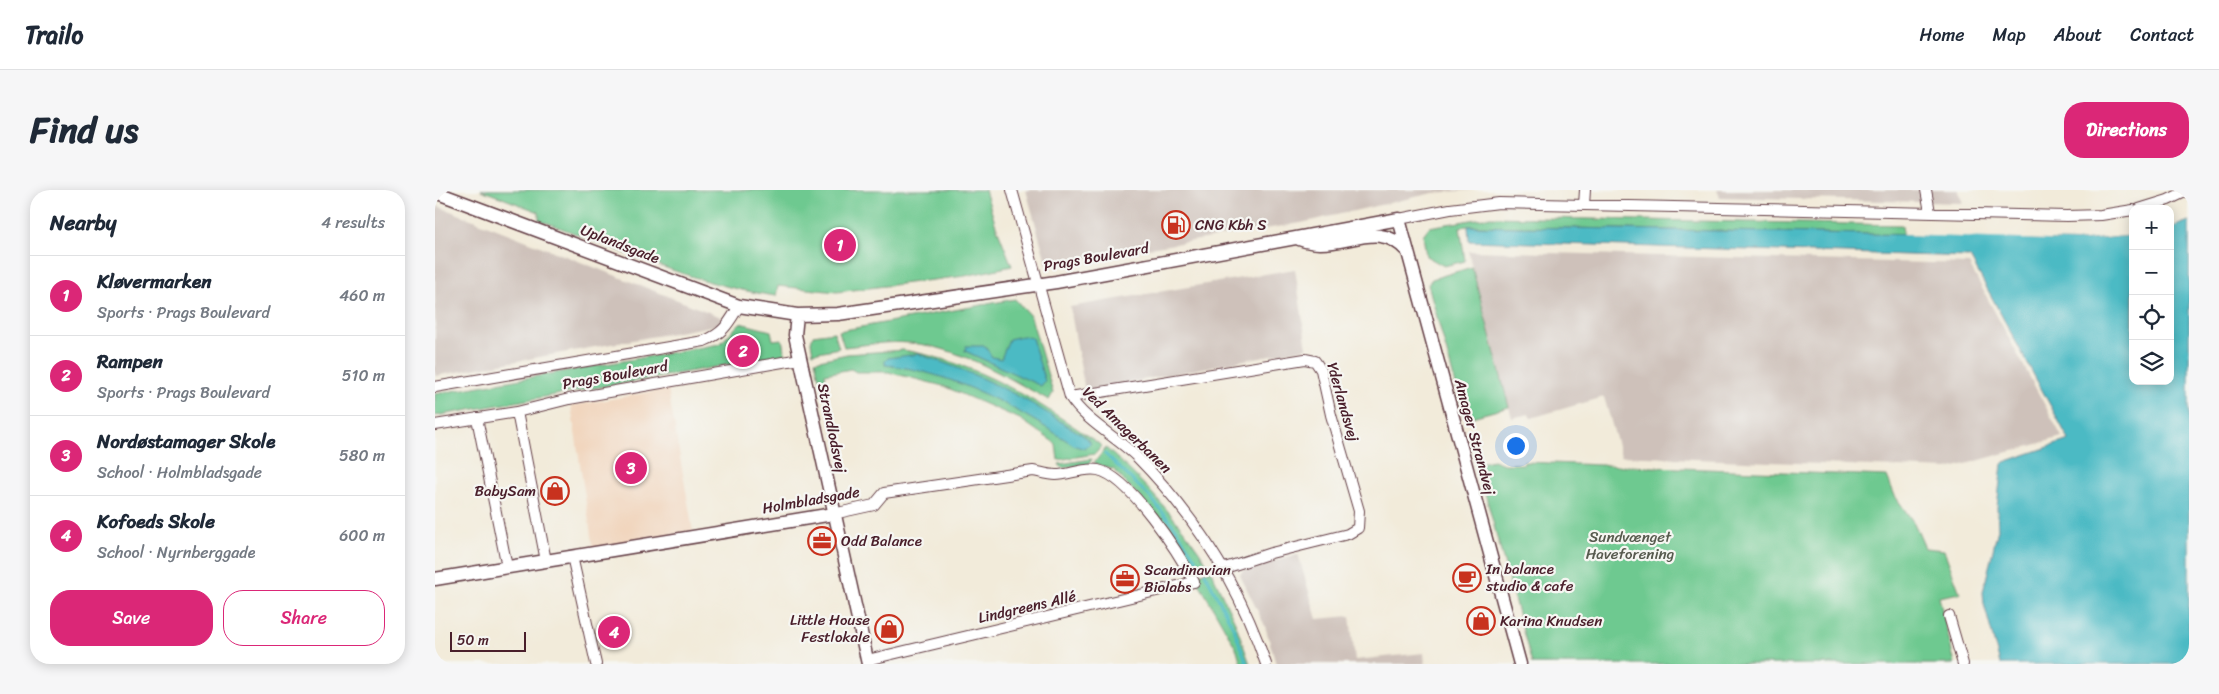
<!DOCTYPE html>
<meta charset="utf-8">
<style>
body{margin:0;font-family:Sriracha,sans-serif;background:#f6f6f7;color:#1f2937}
.controls{position:absolute;right:15px;top:15px;display:grid;overflow:hidden;border-radius:10px;box-shadow:0 2px 12px #0003}
.controls button{width:45px;height:45px;display:grid;place-items:center;padding:0;border:0;border-bottom:1px solid #e0e1e3;background:#fff;color:#1f2937;font:25px sans-serif}
.scale{position:absolute;left:15px;bottom:12px;width:76px;box-sizing:border-box;padding-left:5px;border:2px solid #4a1f2b;border-top:0;font-size:14px;line-height:18px;white-space:nowrap;color:#4a1f2b;-webkit-text-stroke:4px #f6f6f2;paint-order:stroke}
.you{position:absolute;left:1080px;top:255px;width:18px;height:18px;margin:-12px;border:4px solid #fff;border-radius:50%;background:#1a73e8;box-shadow:0 0 0 8px #1a73e833}
.badge{display:grid;place-items:center;width:32px;height:32px;border-radius:50%;background:#db2777;color:#fff;font-size:16px;font-weight:700}
.pin{position:absolute;translate:-50% -50%;border:2px solid #fff;box-shadow:0 1px 5px #0006}
.list{margin:0;padding:0;list-style:none}
h2{display:flex;justify-content:space-between;align-items:center;height:65px;margin:0;padding:0 20px;font-size:21px}
h2 small{font-size:16px;font-weight:400;color:#747a83}
.list li{display:grid;grid-template-columns:32px 1fr auto;gap:15px;align-items:center;box-sizing:border-box;height:80px;padding:0 20px;border-top:1px solid #e0e1e3}
.list b{display:block;font-size:19px;white-space:nowrap}
.list p{margin:0;font-size:16px;white-space:nowrap;color:#747a83}
.list em{font-size:16px;font-style:normal;color:#747a83}
.actions{display:flex;gap:10px;padding:15px 20px}
.actions a{flex:1;padding:11px 0;border:1px solid #db2777;border-radius:20px;text-align:center;font-size:18px;color:#db2777}
.actions .main{background:#db2777;color:#fff}
.icon{flex:none;width:28px;height:28px;fill:none;stroke:currentColor;stroke-width:2;stroke-linecap:round;stroke-linejoin:round}
.map{position:relative;flex:none;width:1754px;height:474px;overflow:hidden;border-radius:20px}
header{display:flex;align-items:center;gap:30px;box-sizing:border-box;height:70px;padding:0 25px;background:#fff;border-bottom:1px solid #e0e1e3}
header strong{font-size:24px}
nav{display:flex;gap:28px;margin-inline-start:auto;font-size:18px}
.intro{display:flex;align-items:center;justify-content:space-between;box-sizing:border-box;height:120px;padding:0 30px}
h1{margin:0;font-size:35px}
.button{padding:12px 22px;border-radius:20px;background:#db2777;color:#fff;font-size:18px;font-weight:700}
main{display:flex;gap:30px;padding:0 30px}
aside{flex:1;background:#fff;border-radius:20px;box-shadow:0 2px 12px #0003}
.map>svg:first-child{display:block}
.built{fill:#f1d5bd}
.industrial{fill:#cec1ba}
.green{fill:#6ec990;stroke:#5c745e}
.water{fill:#4bbac4;stroke:#4a6c78}
.pier{fill:#f2ebda}
.lines{fill:none;stroke-linecap:round;stroke-linejoin:round}
.stream{stroke:#4bbac4;stroke-width:3}
.minor-casing{stroke:#633e45;stroke-width:12}
.tertiary-casing{stroke:#633e45;stroke-width:15}
.minor{stroke:#fff;stroke-width:10}
.tertiary{stroke:#fff;stroke-width:12}
.labels{text-anchor:middle;dominant-baseline:central;stroke-width:4.5;stroke-linejoin:round;paint-order:stroke}
.poi-label{font-size:15px;fill:#4a1f2b;stroke:#f6f6f2;text-anchor:start}
.street-label{font-size:15px;fill:#4a1f2b;stroke:#f6f6f2}
.park-label{font-size:15px;fill:#575a4e;stroke:#f6f6f2}
</style>
<header>
<strong>Trailo</strong>
<nav><a>Home</a><a>Map</a><a>About</a><a>Contact</a></nav>
</header>
<div class="intro"><h1>Find us</h1><a class="button">Directions</a></div>
<main>
<aside>
<h2>Nearby<small>4 results</small></h2>
<ul class="list">
<li><span class="badge">1</span><div><b>Kløvermarken</b><p>Sports · Prags Boulevard</p></div><em>460 m</em></li>
<li><span class="badge">2</span><div><b>Rampen</b><p>Sports · Prags Boulevard</p></div><em>510 m</em></li>
<li><span class="badge">3</span><div><b>Nordøstamager Skole</b><p>School · Holmbladsgade</p></div><em>580 m</em></li>
<li><span class="badge">4</span><div><b>Kofoeds Skole</b><p>School · Nyrnberggade</p></div><em>600 m</em></li>
</ul>
<div class="actions"><a class="main">Save</a><a>Share</a></div>
</aside>
<div class="map">
<svg width="1754" height="474" viewBox="0 0 1754 474">
<rect width="100%" height="100%" fill="#f6f6f2"/>
<filter id="ink" filterUnits="userSpaceOnUse"><feTurbulence type="fractalNoise" baseFrequency=".02" numOctaves="2"/><feDisplacementMap in="SourceGraphic" scale="10" xChannelSelector="R" yChannelSelector="G"/><feConvolveMatrix kernelMatrix="1 2 1 2 8 2 1 2 1" color-interpolation-filters="sRGB"/></filter>
<filter id="wash" filterUnits="userSpaceOnUse"><feTurbulence type="fractalNoise" baseFrequency=".0096" numOctaves="4" result="noise"/><feDisplacementMap in="SourceGraphic" scale="20" xChannelSelector="R" yChannelSelector="G"/><feGaussianBlur stdDeviation="1.12" result="paint"/><feColorMatrix in="noise" values="0 0 0 0 0 0 0 0 0 0 0 0 0 0 0 0 0 1.4 0 .05"/><feComposite in="paint" operator="in"/></filter>
<g filter="url(#wash)">
<rect width="100%" height="100%" fill="#f2ebda"/>
<!-- built -->
<path class="built" d="M233 199 258 341 158 358 136 216Z"/>
<!-- industrial -->
<path class="industrial" d="M591 0H1037L998 3 866 33 612 75Z
M1282 0H1523L1528 13 1285 7Z
M0 15 286 127 287 134 0 186Z
M1033 61 1534 74 1627 247 1513 279 1186 266 1169 207 1096 228 1094 224 1077 228Z
M860 79 872 158 650 201 635 117Z
M863 364 882 429 915 426 920 470 989 463 990 474H841L830 436 805 385 808 380Z"/>
<!-- green -->
<path class="green" d="M46 0H550L560 33 577 76 530 86 402 102 343 96 341 106C259 95 182 58 104 30V22Z
M1054 27 1467 35 1468 45 1033 36 1025 37 1030 71 1009 76 991 66 988 45 994 37Z
M1037 77 1074 217 1037 227 1029 225 993 94 997 89Z
M580 109 596 127 618 203 614 210C571 187 524 157 475 153 453 151 430 155 409 157L404 141Z
M305 133 336 141 338 150 347 149 350 165 0 226V204L285 154Z
M399 142 404 158 378 163 376 152 378 145Z
M468 160C543 172 606 213 667 256L660 264 623 270 621 255 617 251 585 229 508 196 453 182H421L416 179 390 184 391 195 386 196 380 171 412 164Z
M671 258C710 293 745 331 773 375L757 380 748 363 721 325 679 280 659 273Z
M657 269 654 274 627 278 624 274Z
M1058 270 1069 274H1089V272L1452 286 1460 306 1479 333 1490 358 1509 360 1525 403 1504 407 1520 474H1097L1042 274Z
M771 381H776L800 432 815 474H806L802 460 760 386Z"/>
<!-- water -->
<path class="water" d="M1754 31V474H1565L1549 414 1548 402 1563 339 1562 317 1567 274 1569 272 1634 250 1535 67 1034 51 1033 36 1536 46 1641 51 1698 45V191H1735V38Z
M587 146 597 148 610 191 606 196 530 161 531 156H550L557 167 566 169 574 149Z
M483 164C536 181 585 204 631 235 639 240 650 245 656 253L650 259 640 256C582 218 519 182 450 175V171L453 168Z"/>
<!-- pier -->
<path class="pier" d="M1467 42 1641 49 1698 43V45L1641 51 1468 45Z"/>
<g class="lines">
<!-- stream -->
<path class="stream" d="M670 264 716 308 738 335 762 371
M770 383 799 439 812 474"/>
</g>
</g>
<g filter="url(#ink)">
<g class="lines">
<defs>
<path id="minor" d="M577 0 635 207C651 232 682 247 703 268 762 328 804 395 831 474
M1491 0 1495 22
M1149 15 1150 0
M1704 19 1733 10 1754 0
M964 29 1015 19 1064 13 1632 26 1666 25 1698 20
M0 197 269 151C289 143 293 134 304 116
M635 207 870 169 880 171 886 180 896 225 924 321 923 338 913 344 836 363 790 378
M82 222 111 371
M42 228 72 377
M0 235 82 222 134 209 365 169
M398 324 439 315 449 303 598 281C605 282 613 285 621 285 634 285 649 277 663 280 695 287 744 363 759 392L432 470
M137 366 161 474
M1514 426 1528 474"/>
<path id="tertiary" d="M0 2 304 116 362 125 403 124 621 92 964 29 1085 474
M864 49C870 51 877 53 884 53 917 54 945 31 972 61
M362 125 360 145 433 474
M0 389 398 324"/>
</defs>
<!-- minor casing -->
<use href="#minor" class="minor-casing"/>
<!-- tertiary casing -->
<use href="#tertiary" class="tertiary-casing"/>
<!-- minor -->
<use href="#minor" class="minor"/>
<!-- tertiary -->
<use href="#tertiary" class="tertiary"/>
</g>
</g>
<!-- icons -->
<defs>
<symbol id="fuel-ring" viewBox="-11 -11 22 22"><circle r="9.5" fill="#f6f6f2" stroke="#c8321e" stroke-width="1.5"/><path d="M-5.5-6h7V0h2V4h1.3V-2.5L3-4.5l.8-.8L6-3V5H2.5V1h-1V6h-7ZM-4.2-4.7v3.2H.2V-4.7Z" fill="#c8321e"/></symbol>
<symbol id="shop-ring" viewBox="-11 -11 22 22"><circle r="9.5" fill="#f6f6f2" stroke="#c8321e" stroke-width="1.5"/><path d="M-5-2.5h2.3a2.7 3.5 0 0 1 5.4 0H5L5.5 6h-11ZM-1.5-2.5h3a1.5 2.3 0 0 0-3 0Z" fill="#c8321e"/></symbol>
<symbol id="office-ring" viewBox="-11 -11 22 22"><circle r="9.5" fill="#f6f6f2" stroke="#c8321e" stroke-width="1.5"/><path d="M-6-3h4V-5.5h4V-3h4V5H-6ZM-1-4.5V-3h2v-1.5ZM-6 0V1H6V0Z" fill="#c8321e"/></symbol>
<symbol id="cafe-ring" viewBox="-11 -11 22 22"><circle r="9.5" fill="#f6f6f2" stroke="#c8321e" stroke-width="1.5"/><path d="M-5.5-4.5H6V0H3Q3 3.5 0 3.5H-2.5Q-5.5 3.5-5.5 0ZM3-3.2v2h1.7v-2ZM-6 4.5H4V6H-6Z" fill="#c8321e"/></symbol>
</defs>
<g fill-rule="evenodd">
<use href="#fuel-ring" x="725" y="19" width="32" height="32"/>
<use href="#shop-ring" x="104" y="285" width="32" height="32"/>
<use href="#office-ring" x="371" y="335" width="32" height="32"/>
<use href="#cafe-ring" x="1016" y="372" width="32" height="32"/>
<use href="#office-ring" x="674" y="373" width="32" height="32"/>
<use href="#shop-ring" x="1030" y="415" width="32" height="32"/>
<use href="#shop-ring" x="438" y="423" width="32" height="32"/>
</g>
<g class="labels">
<!-- poi labels -->
<g class="poi-label">
<text x="760" y="35">CNG Kbh S</text>
<text x="101" y="301" text-anchor="end">BabySam</text>
<text x="406" y="351">Odd Balance</text>
<text x="1051" y="379">In balance<tspan x="1051" dy="17">studio &amp; cafe</tspan></text>
<text x="709" y="380">Scandinavian<tspan x="709" dy="17">Biolabs</tspan></text>
<text x="435" y="430" text-anchor="end">Little House<tspan x="435" dy="17">Festlokale</tspan></text>
<text x="1065" y="431">Karina Knudsen</text>
</g>
<!-- street labels -->
<g class="street-label">
<text transform="translate(185 54) rotate(21)">Uplandsgade</text>
<text transform="translate(661 67) rotate(-10)">Prags Boulevard</text>
<text transform="translate(180 185) rotate(-10)">Prags Boulevard</text>
<text transform="translate(908 212) rotate(74)">Yderlandsvej</text>
<text transform="translate(397 238) rotate(78)">Strandlodsvej</text>
<text transform="translate(692 240) rotate(44)">Ved Amagerbanen</text>
<text transform="translate(1040 247) rotate(75)">Amager Strandvej</text>
<text transform="translate(376 310) rotate(-10)">Holmbladsgade</text>
<text transform="translate(592 417) rotate(-13)">Lindgreens Allé</text>
</g>
<!-- park labels -->
<g class="park-label">
<text x="1195" y="347">Sundvænget<tspan x="1195" dy="17">Haveforening</tspan></text>
</g>
</g>
</svg>
<div class="controls">
<button>+</button>
<button>−</button>
<button><svg class="icon" aria-label="locate" viewBox="0 0 24 24"><circle cx="12" cy="12" r="6"/><path d="M12 2v4M12 18v4M2 12h4M18 12h4"/></svg></button>
<button><svg class="icon" aria-label="layers" viewBox="0 0 24 24"><path d="M12 4l9 5-9 5-9-5zM3 14l9 5 9-5"/></svg></button>
</div>
<div class="scale">50 m</div>
<div class="you"></div>
<div class="pin badge" style="left:405px;top:55px">1</div>
<div class="pin badge" style="left:308px;top:161px">2</div>
<div class="pin badge" style="left:196px;top:278px">3</div>
<div class="pin badge" style="left:179px;top:442px">4</div>
</div>
</main>
